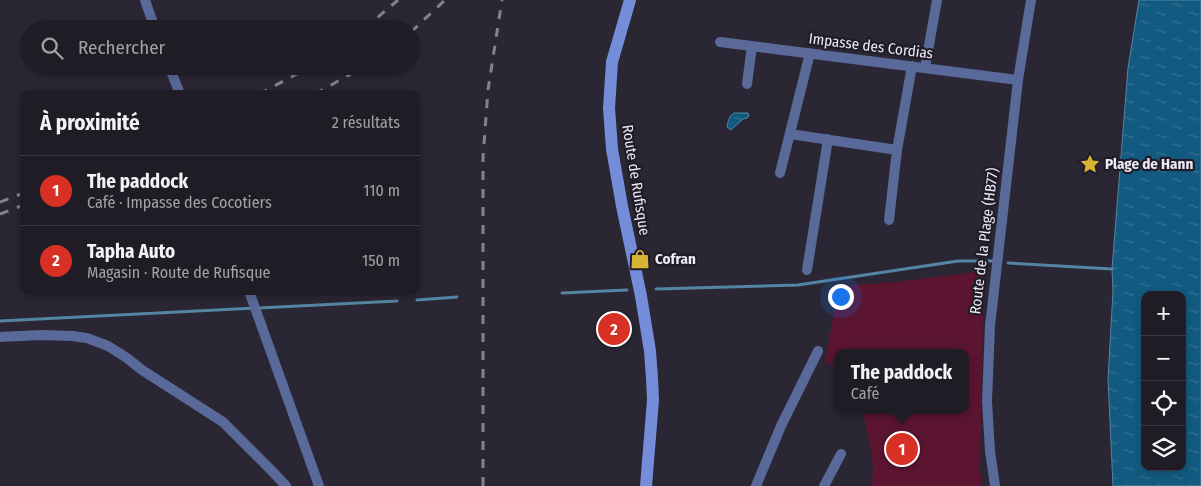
<!DOCTYPE html>
<html lang="fr">
<meta charset="utf-8">
<style>
body{margin:0;font-family:"Fira Sans Condensed",sans-serif;background:#28252e;color:#f1f3f6}
.controls{position:absolute;right:15px;bottom:15px;display:grid;overflow:hidden;border-radius:10px;box-shadow:0 2px 8px #0003}
.controls button{width:45px;height:45px;display:grid;place-items:center;padding:0;border:0;border-bottom:1px solid #3d3a43;background:#201c26;color:#f1f3f6;font:25px sans-serif}
.you{position:absolute;left:840px;top:296px;width:18px;height:18px;margin:-12px;border:4px solid #fff;border-radius:50%;background:#1a73e8;box-shadow:0 0 0 8px #1a73e833}
.badge{display:grid;place-items:center;width:32px;height:32px;border-radius:50%;background:#d93025;color:#fff;font-size:16px;font-weight:700}
.pin{position:absolute;translate:-50% -50%;border:2px solid #fff;box-shadow:0 1px 5px #0006}
.popup{position:absolute;left:834px;top:349px;width:135px;height:65px;box-sizing:border-box;display:grid;place-content:center;border-radius:10px;background:#201c26;filter:drop-shadow(0 1px 4px #0005);font-size:16px;white-space:nowrap;color:#a2a1a7}
.popup b{font-size:19px;color:#f1f3f6}
.popup::after{content:'';position:absolute;left:50%;top:100%;margin-left:-10px;border:10px solid transparent;border-top-color:#201c26}
.list{margin:0;padding:0;list-style:none}
h2{display:flex;justify-content:space-between;align-items:center;height:65px;margin:0;padding:0 20px;font-size:21px}
h2 small{font-size:16px;font-weight:400;color:#a2a1a7}
.list li{display:grid;grid-template-columns:32px 1fr auto;gap:15px;align-items:center;box-sizing:border-box;height:70px;padding:0 20px;border-top:1px solid #3d3a43}
.list b{display:block;font-size:19px;white-space:nowrap}
.list p{margin:0;font-size:16px;white-space:nowrap;color:#a2a1a7}
.list em{font-size:16px;font-style:normal;color:#a2a1a7}
.icon{flex:none;width:28px;height:28px;fill:none;stroke:currentColor;stroke-width:2;stroke-linecap:round;stroke-linejoin:round}
.map{position:relative;flex:none;width:1201px;height:486px;overflow:hidden}
.search{position:absolute;background:#201c26;box-shadow:0 2px 8px #0003;left:20px;top:20px;width:400px;height:55px;display:flex;align-items:center;gap:12px;box-sizing:border-box;padding:0 18px;border-radius:28px;color:#a2a1a7;font-size:19px}
.panel{position:absolute;background:#201c26;box-shadow:0 2px 8px #0003;left:20px;top:90px;width:400px;height:205px;border-radius:10px}
.map>svg:first-child{display:block}
.pitch{fill:#5b1530}
.water{fill:url(#water-ripples);stroke:#5485a2;fill-rule:evenodd}
.lines{fill:none;stroke-linecap:round;stroke-linejoin:round}
.stream{stroke:#5485a2;stroke-width:3}
.street{stroke:#596999;stroke-width:10}
.secondary{stroke:#748dd9;stroke-width:12}
.rail{stroke:#86828d;stroke-width:3;stroke-dasharray:9 9;stroke-linecap:butt}
.labels{text-anchor:middle;dominant-baseline:central;stroke-width:4.5;stroke-linejoin:round;paint-order:stroke}
.street-label{font-size:15px;fill:#edeaf3;stroke:#201c29}
.poi-label{font-size:15px;font-weight:bold;fill:#edeaf3;stroke:#201c29;text-anchor:start}
</style>
<div class="map">
<svg width="1201" height="486" viewBox="0 0 1201 486">
<defs>
<pattern id="water-ripples" width="26" height="14" patternUnits="userSpaceOnUse" patternTransform="scale(1.25)"><rect width="26" height="14" fill="#125a80"/><path d="M2 4q2-2 4 0t4 0M15 11q2-2 4 0t4 0" fill="none" stroke="#357292"/></pattern>
</defs>
<rect width="100%" height="100%" fill="#2a2633"/>
<!-- pitch -->
<path class="pitch" d="M984 271 980 469 982 486H872L873 466 870 445 862 410H966V353H838V369L825 362 839 286 896 282Z"/>
<!-- water -->
<path class="water" d="M1139 0H1201V486H1113L1108 379 1113 291 1112 269 1128 68ZM1145 295H1182V467H1145Z
M734 113H748L749 116 747 118 743 119 731 130 727 127C728 121 729 116 734 113Z"/>
<g class="lines">
<!-- stream -->
<path class="stream" d="M1008 263 1112 269
M656 289 798 285 958 261H992
M562 293 627 290
M417 300 457 297
M0 321 397 301"/>
<!-- street -->
<path class="street" d="M145 0 155 29
M720 42 1018 80
M169 66 180 94
M925 68 937 0
M747 84 752 46
M790 134 897 150
M780 173 810 53
M889 220 897 150 912 66
M807 270 828 139
M249 291 319 486
M0 337 41 335 72 336 87 338 108 346 127 358 142 370 223 422 271 470 286 486
M756 486 781 426 818 351
M824 486 841 454
M995 486 990 451 987 401 990 326 1018 80 1031 0"/>
<!-- secondary -->
<path class="secondary" d="M630 0 612 62 609 108 612 149 622 206 641 296 650 351 652 378 653 400 646 486"/>
<!-- rail -->
<path class="rail" d="M364 29 398 0
M411 32 445 0
M259 94 297 74 309 66
M315 94 365 66
M0 202 24 193
M0 214 24 205
M483 486V157L488 90 502 0"/>
</g>
<!-- icons -->
<defs>
<symbol id="sight-bare" viewBox="-9 -9 18 18"><path d="M0-6L1.8-2.2L6-1.7L2.9 1.2L3.7 5.4L0 3.3L-3.7 5.4L-2.9 1.2L-6-1.7L-1.8-2.2Z" fill="#d7b434" stroke="#201c29" stroke-width="2.5" paint-order="stroke"/></symbol>
<symbol id="shop-bare" viewBox="-9 -9 18 18"><path d="M-5-2.5h2.3a2.7 3.5 0 0 1 5.4 0H5L5.5 6h-11ZM-1.5-2.5h3a1.5 2.3 0 0 0-3 0Z" fill="#d7b434" stroke="#201c29" stroke-width="2.5" paint-order="stroke"/></symbol>
</defs>
<g fill-rule="evenodd">
<use href="#sight-bare" x="1076" y="150" width="28" height="28"/>
<use href="#shop-bare" x="626" y="245" width="28" height="28"/>
</g>
<g class="labels">
<!-- street labels -->
<g class="street-label">
<text transform="translate(871 46) rotate(7)">Impasse des Cordias</text>
<text transform="translate(636 180) rotate(81)">Route de Rufisque</text>
<text transform="translate(984 241) rotate(-83)">Route de la Plage (HB77)</text>
</g>
<!-- poi labels -->
<g class="poi-label">
<text x="1105" y="164">Plage de Hann</text>
<text x="655" y="259">Cofran</text>
</g>
</g>
</svg>
<div class="controls">
<button>+</button>
<button>−</button>
<button><svg class="icon" aria-label="locate" viewBox="0 0 24 24"><circle cx="12" cy="12" r="6"/><path d="M12 2v4M12 18v4M2 12h4M18 12h4"/></svg></button>
<button><svg class="icon" aria-label="layers" viewBox="0 0 24 24"><path d="M12 4l9 5-9 5-9-5zM3 14l9 5 9-5"/></svg></button>
</div>
<div class="you"></div>
<div class="pin badge" style="left:902px;top:449px">1</div>
<div class="popup"><b>The paddock</b>Café</div>
<div class="pin badge" style="left:614px;top:329px">2</div>
<div class="search"><svg class="icon" aria-label="search" viewBox="0 0 24 24"><circle cx="10" cy="10" r="6"/><path d="M15 15l6 6"/></svg>Rechercher</div>
<section class="panel">
<h2>À proximité<small>2 résultats</small></h2>
<ul class="list">
<li><span class="badge">1</span><div><b>The paddock</b><p>Café · Impasse des Cocotiers</p></div><em>110 m</em></li>
<li><span class="badge">2</span><div><b>Tapha Auto</b><p>Magasin · Route de Rufisque</p></div><em>150 m</em></li>
</ul>
</section>
</div>
